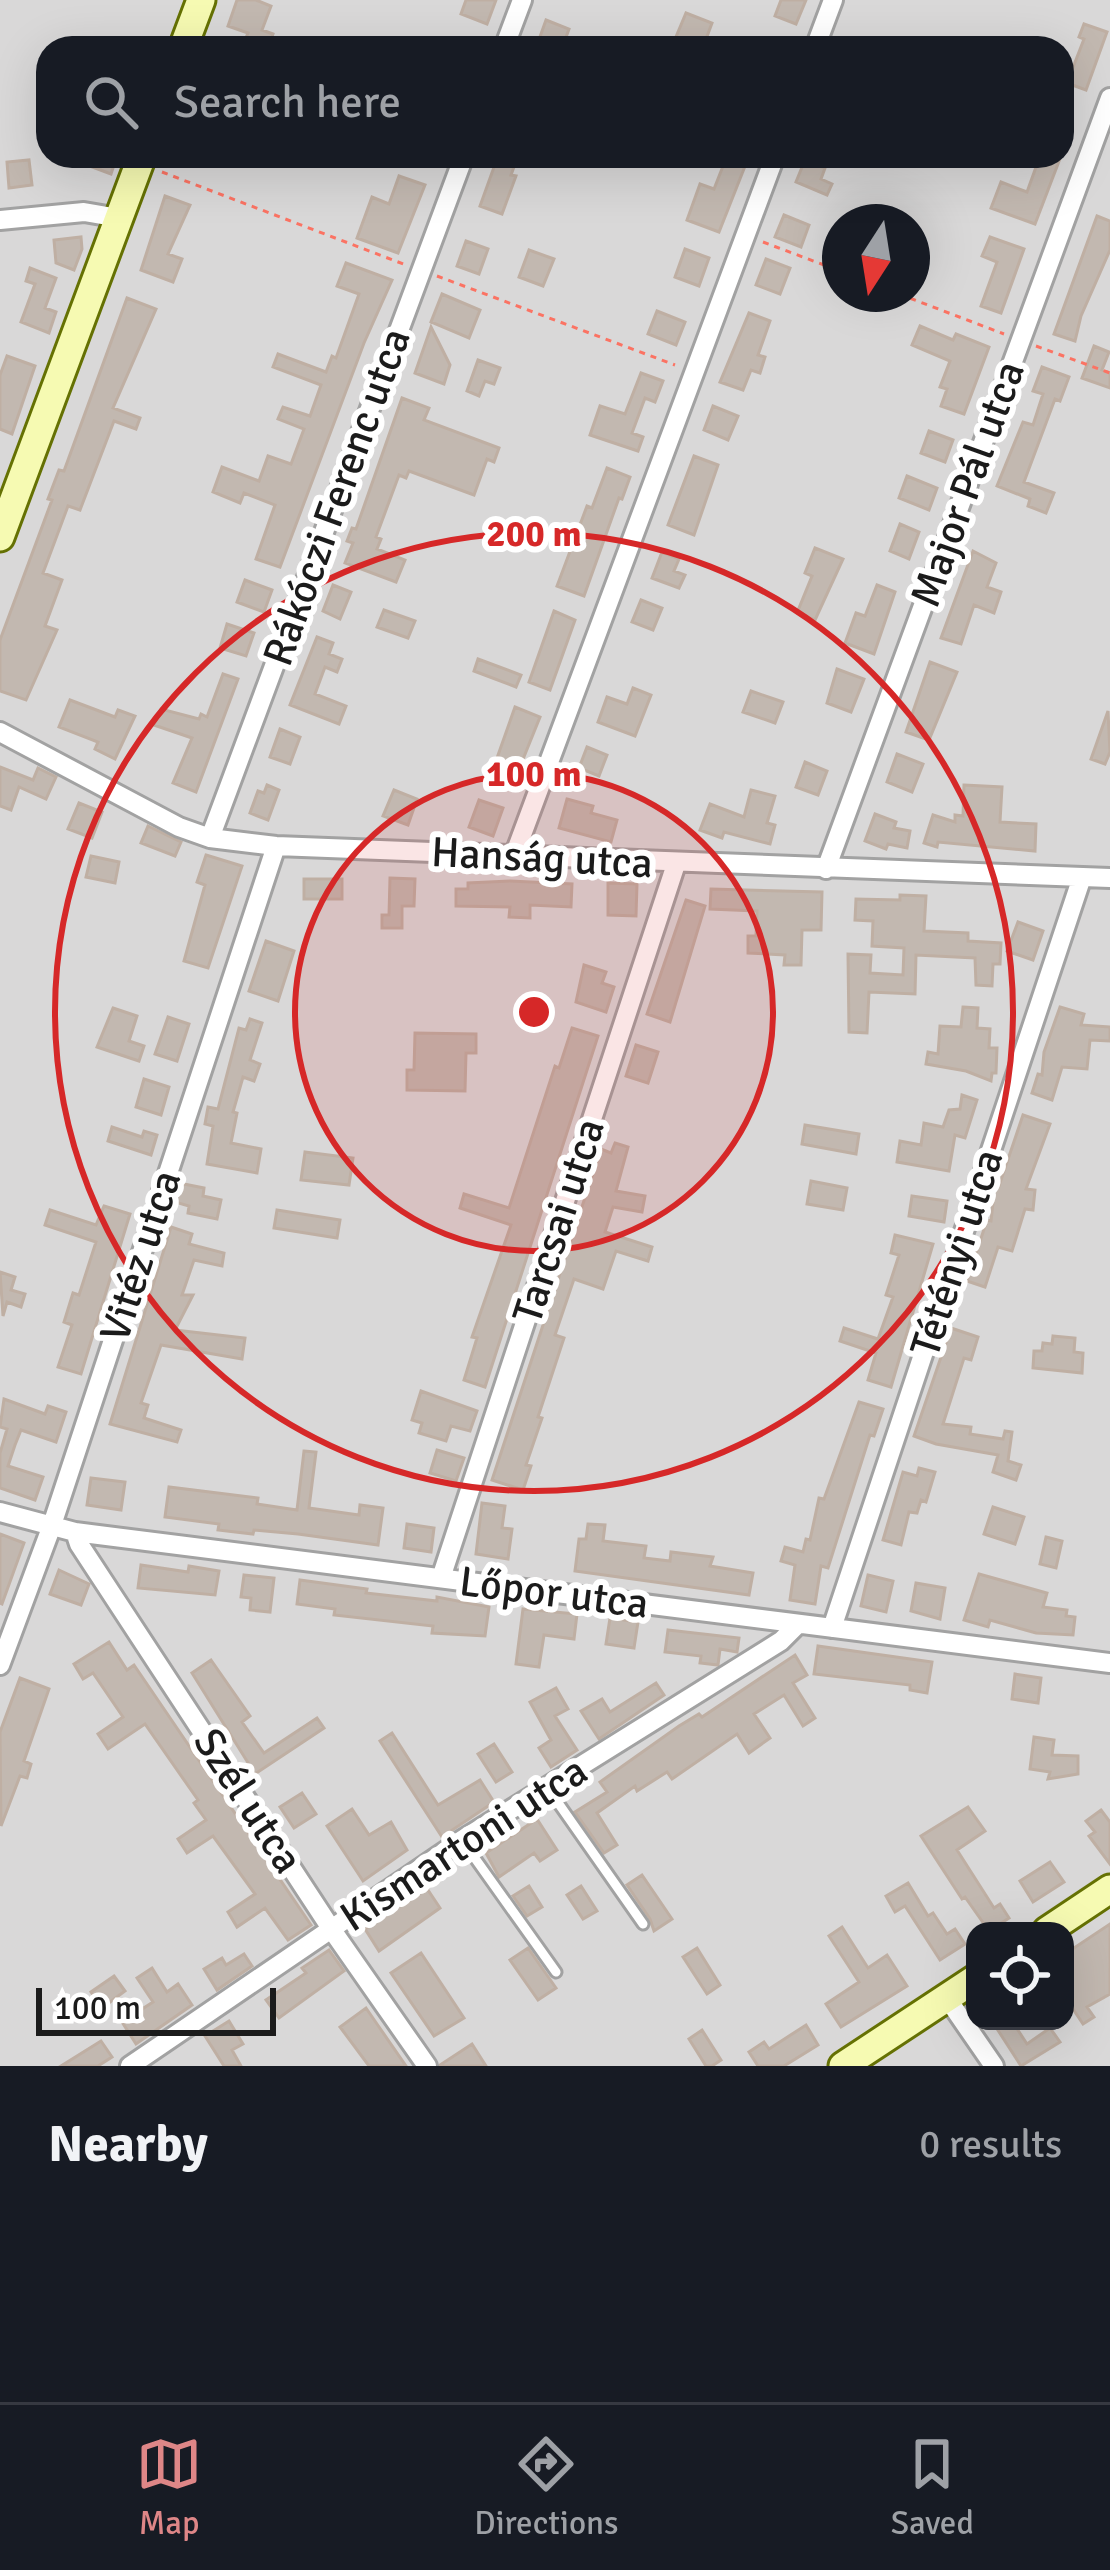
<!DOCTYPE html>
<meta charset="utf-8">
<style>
body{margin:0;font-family:Signika,sans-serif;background:#242831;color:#f1f3f6}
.controls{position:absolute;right:36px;bottom:36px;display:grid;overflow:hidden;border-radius:24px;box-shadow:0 12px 48px #0002}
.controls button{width:108px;height:108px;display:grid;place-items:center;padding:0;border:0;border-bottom:3px solid #363941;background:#171b24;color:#f1f3f6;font:60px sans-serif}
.compass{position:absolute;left:822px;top:204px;width:108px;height:108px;border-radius:50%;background:#171b24;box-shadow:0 12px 48px #0002;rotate:192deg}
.scale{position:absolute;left:36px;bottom:30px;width:240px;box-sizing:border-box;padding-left:12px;border:6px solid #1b1b1b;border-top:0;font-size:33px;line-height:42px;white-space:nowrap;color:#1b1b1b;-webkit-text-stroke:9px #fff;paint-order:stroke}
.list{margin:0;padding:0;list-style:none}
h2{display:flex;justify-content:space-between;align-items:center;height:156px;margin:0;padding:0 48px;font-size:51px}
h2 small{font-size:39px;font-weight:400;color:#9ea1a6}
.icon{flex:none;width:66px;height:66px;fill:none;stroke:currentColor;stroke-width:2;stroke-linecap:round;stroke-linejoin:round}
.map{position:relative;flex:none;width:1110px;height:2066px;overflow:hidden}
.search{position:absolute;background:#171b24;box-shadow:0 12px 48px #0002;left:36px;right:36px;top:36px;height:132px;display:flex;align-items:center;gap:30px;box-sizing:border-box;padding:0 42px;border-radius:36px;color:#9ea1a6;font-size:45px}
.sheet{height:336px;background:#171b24}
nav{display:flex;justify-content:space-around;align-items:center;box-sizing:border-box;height:168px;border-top:3px solid #363941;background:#171b24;font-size:33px;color:#9ea1a6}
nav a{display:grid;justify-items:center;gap:6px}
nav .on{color:#de8687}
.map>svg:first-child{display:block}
.residential{fill:#d9d8d8;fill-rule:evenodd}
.building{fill:#c2b8b0;stroke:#bfafa3;stroke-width:3}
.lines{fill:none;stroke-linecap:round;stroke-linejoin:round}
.lane-casing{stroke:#a2a2a2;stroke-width:15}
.street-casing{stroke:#a2a2a2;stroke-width:24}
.secondary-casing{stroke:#657103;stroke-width:33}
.path{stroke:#fb7363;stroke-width:3;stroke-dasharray:6 6;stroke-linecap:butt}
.lane{stroke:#fff;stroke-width:9}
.street{stroke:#fff;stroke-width:18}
.secondary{stroke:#f6fab2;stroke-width:27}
.ring{fill:none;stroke:#d62828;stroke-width:6}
.labels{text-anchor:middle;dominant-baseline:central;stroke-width:12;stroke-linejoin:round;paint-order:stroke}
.street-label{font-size:42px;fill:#1b1b1b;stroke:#fff}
.centre{fill:#d62828;stroke:#fff;stroke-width:6}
.ring-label{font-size:36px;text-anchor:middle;font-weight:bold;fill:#d62828;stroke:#fff;stroke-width:12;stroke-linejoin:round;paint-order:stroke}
</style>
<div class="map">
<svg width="1110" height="2066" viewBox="0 0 1110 2066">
<rect width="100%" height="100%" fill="#ede9e0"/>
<!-- residential -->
<path class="residential" d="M0 0H1110V2066H0ZM48 48H1062V156H48ZM840 222H912V294H840ZM975 1931H1065V2021H975Z"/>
<!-- building -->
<path class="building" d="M237 0H256L271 6 262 30 273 34 268 48 245 40 248 33 228 26Z
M466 0H496L487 24 461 14Z
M781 0H806L796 24 775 16Z
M686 13 712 23 703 47 676 37Z
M546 20 569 29 562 48H536Z
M1084 24 1107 32 1086 90 1067 83 1084 39 1079 37Z
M63 156H117L111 174Z
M498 156H518L511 175 516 176 502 214 480 206Z
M727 156H749L719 232 687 220 700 184 714 189Z
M1040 156H1061L1035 224 991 208 1001 182 1027 192Z
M29 160 32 185 9 188 7 162Z
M805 160 825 168 821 179 832 184 827 195 796 182Z
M399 176 425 185 398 253 357 238 372 197 389 204Z
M165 196 190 205 168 254 182 259 173 282 141 270Z
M784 215 809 225 801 247 775 237Z
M1097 216 1110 221V250L1081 316 1075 341 1054 334Z
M81 237 82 249 74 270 56 263 54 240Z
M990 237 1024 249 1001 313 981 306 997 262 982 256Z
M466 241 488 249 479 274 457 266Z
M685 249 709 258 699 286 675 277Z
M529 250 554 259 543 286 519 277Z
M766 259 790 268 780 294 756 285Z
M346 263 392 280 364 343 280 567 256 559 275 505 244 493 240 503 213 492 222 467 259 481 268 456 291 464 304 429 278 419 283 407 310 416 321 385 273 367 278 354 326 372 332 356 336 358 359 294 337 286Z
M30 268 56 278 45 308 56 312 49 333 21 322 35 284 26 281Z
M442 294 480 310 469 338 431 322Z
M127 298 156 309 113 408 140 418 136 429 114 421 80 510 68 506 43 573 62 580 45 626 57 630 26 700 0 691V640L52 500 48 499 59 470 64 471Z
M657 311 685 322 676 345 648 334Z
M749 313 770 321 758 355 765 357 760 373 751 370 743 390 720 382Z
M920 326 953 340 956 334 989 347 964 414 941 406 947 389 940 387 950 361 912 345Z
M431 327 450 365 444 384 415 373Z
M1094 346 1109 352 1102 370 1110 373V388L1082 378Z
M7 356 35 366 12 434 0 429V375Z
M478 360 500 368 494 384 485 381 479 396 467 391Z
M1042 367 1069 377 1060 401 1055 399 1024 482 1054 493 1046 513 1028 506 1030 499 997 486 1023 422 1033 425 1043 394 1033 391Z
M641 373 663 381 655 402 645 398 632 433 643 437 638 451 590 435 600 406 625 414Z
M402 398 429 408 424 420 499 448 494 462 487 459 474 495 409 471 406 478 399 475 376 537 381 539 377 549 405 560 396 582 345 563 353 543 347 541 352 528 356 529Z
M713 406 738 416 728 440 704 430Z
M929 431 953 440 945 462 921 453Z
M694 456 718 465 694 535 668 525Z
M607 468 630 477 622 499 619 498 584 596 557 586 587 506 592 508Z
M907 476 937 488 929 510 899 498Z
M900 524 919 532 909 559 890 551Z
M815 548 843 559 815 620 797 613 812 576 805 573Z
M973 551 996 563 987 587 1001 592 994 613 974 605 961 644 941 638Z
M662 552 679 559 674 571 685 575 679 588 652 578Z
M245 580 272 590 264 612 237 602Z
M333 585 351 592 340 619 323 611Z
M877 585 895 592 874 654 845 643 856 613 865 616Z
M641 600 662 608 653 630 632 622Z
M384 610 415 621 408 638 377 627Z
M554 611 575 620 550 690 529 682Z
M227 624 254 633 246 656 220 648Z
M317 637 333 643 329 654 342 659 337 672 325 667 315 694 346 706 339 724 290 705Z
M478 659 521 675 516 687 474 671Z
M930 662 957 672 929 740 906 732Z
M837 669 864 679 851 712 827 703Z
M223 674 238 679 196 792 173 783 192 738 154 725 161 709 199 719 201 714 207 717Z
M633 688 651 695 635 736 598 722 607 697 627 704Z
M751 691 783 702 775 723 743 712Z
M70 700 115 717 118 710 135 716 115 759 95 749 98 742 59 727Z
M515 707 540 717 513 784 491 775Z
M1108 711 1110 752 1105 764 1091 759Z
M280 729 300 737 290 764 270 757Z
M587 747 607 755 599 776 579 768Z
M897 754 923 764 912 792 887 782Z
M805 762 827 771 818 795 796 787Z
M0 767 33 780 38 768 56 777 46 799 19 787 11 810 0 806Z
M267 785 279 790 268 820 250 813 258 791 264 793Z
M964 785 1002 787 1000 822 1036 824 1035 851 938 842 937 847 924 843 933 815 955 822V815L963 816Z
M394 790 417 799 408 825 383 816Z
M751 790 775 796 767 823 775 825 770 844 724 832 722 838 700 830 710 804 744 817Z
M567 799 593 806 591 813 617 820 611 842 559 828Z
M479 800 503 808 493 836 469 827Z
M79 803 102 812 92 838 68 829Z
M875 814 896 822 894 828 910 831 907 848 888 844 886 849 865 841Z
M148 826 181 842 175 856 141 843Z
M206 855 242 866 208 968 184 961 205 885 197 882Z
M91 856 119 862 115 883 86 877Z
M390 878 415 879 414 906H402V928H382V915H389Z
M304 879H342V899H304Z
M510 881 572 884 571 907 530 905V918L509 917 510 907 456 906V889H468V883Z
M608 883 637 884 636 916 608 915Z
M711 889 822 892 821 930H802L801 965H784L785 955 748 953V936H756L757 911 710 909Z
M900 895 926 896 924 931 968 933V941L1001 943 1000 964H993L992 986 976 985 975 958 916 955 915 994 869 992 867 1033 849 1032 848 954 871 955 870 973 903 975 904 948 872 946 873 921 855 920 856 899 900 900Z
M686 900 705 906 670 1022 647 1014Z
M1018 922 1043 931 1033 960 1007 951Z
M266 941 294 951 278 1001 249 991Z
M584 965 606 972 602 983 614 987 606 1012 576 1002Z
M963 1007 978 1008 977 1028 990 1029 989 1048H997L996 1073H992L991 1081 966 1071 926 1064 928 1052 938 1054 940 1026 961 1027Z
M1060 1007 1084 1014 1081 1025 1110 1027V1041L1090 1040 1087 1069 1062 1067 1052 1100 1032 1093 1038 1074 1042 1075 1044 1052Z
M113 1008 137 1016 129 1041 144 1046 139 1061 97 1047Z
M168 1017 189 1024 177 1061 155 1054Z
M250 1019 262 1023 250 1060 260 1064 254 1081 243 1077 233 1112 237 1113 231 1143 261 1149 257 1173 207 1164 213 1126 205 1124 208 1107 218 1109 239 1028 246 1030Z
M572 1028 598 1036 485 1387 464 1380 477 1338 472 1337 511 1225 460 1208 464 1194 509 1208 555 1066 559 1068Z
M415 1033 476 1034V1053H466L465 1091 407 1090V1070H414Z
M636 1045 658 1052 648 1083 626 1076Z
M144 1079 169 1087 161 1115 136 1107Z
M962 1095 977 1100 965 1138 955 1135 949 1171 897 1162 900 1141 921 1145 924 1123 943 1127 949 1110 960 1109Z
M1023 1115 1050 1124 1026 1189 1035 1190 1033 1210 1025 1209 1012 1251 998 1247 985 1287 967 1281 987 1220 991 1221 995 1185 999 1186Z
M805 1125 859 1134 856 1154 802 1144Z
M112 1127 142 1137 144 1131 157 1135 151 1155 108 1141Z
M615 1143 628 1147 616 1191 645 1196 642 1212 613 1207 605 1232 652 1247 648 1261 616 1251 603 1289 574 1279 555 1335 564 1338 538 1417 542 1418 526 1465 531 1466 523 1490 492 1480 601 1149 611 1153Z
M305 1152 353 1158 349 1185 301 1180Z
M811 1181 847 1188 843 1210 807 1204Z
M179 1183 204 1188 203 1196 221 1200 217 1219 188 1213 189 1206 175 1202Z
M912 1196 947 1201 944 1222 909 1216Z
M104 1206 130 1214 81 1374 58 1367 72 1325 64 1322 73 1293 79 1295 96 1242 45 1225 50 1210 96 1225Z
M277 1210 340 1220 337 1238 274 1228Z
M171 1227 192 1234 189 1244 224 1253 222 1266 194 1260 182 1295H193L175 1330 245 1338 242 1359 161 1345 141 1403 148 1405 144 1418 181 1430 177 1442 110 1424Z
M895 1235 933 1244 891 1387 868 1380 876 1353 840 1341 844 1328 878 1339 893 1297 886 1295 899 1255 891 1253Z
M0 1272 15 1277 11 1290 25 1294 21 1307 7 1302 3 1316Z
M951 1328 978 1337 971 1360 964 1358 943 1424 971 1427 970 1434 1003 1439 1005 1431 1012 1432 1008 1461 1021 1465 1016 1480 993 1472 998 1455 936 1444 914 1436Z
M1053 1336 1075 1338 1074 1352 1083 1353 1082 1373 1033 1368 1034 1351H1042L1043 1343 1052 1344Z
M421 1391 477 1411 470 1431 451 1426 446 1441 419 1433 422 1423 412 1420Z
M4 1399 45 1414 48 1406 66 1412 56 1442 21 1430 15 1445 8 1466 43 1477 35 1500 0 1488V1453L7 1429 0 1427Z
M859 1402 883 1409 874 1436 870 1435 828 1568 821 1566 815 1604 790 1600 795 1565 781 1561 785 1547 803 1552 806 1539 810 1540 819 1498 824 1499Z
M437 1450 464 1458 456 1481 430 1473Z
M304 1451 316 1452 309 1508 359 1515 360 1505 383 1508 378 1545 298 1534 254 1530 253 1534 218 1530 219 1524 165 1517 169 1487 258 1498 257 1504 297 1510Z
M919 1468 935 1472 926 1502 921 1500 917 1513 909 1512 901 1545 883 1540 903 1472 917 1476Z
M91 1478 125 1482 121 1510 87 1505Z
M482 1503 505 1506 502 1528 512 1529 508 1559 476 1554Z
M993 1507 1024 1517 1015 1544 984 1534Z
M407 1524 434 1528 431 1552 404 1548Z
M588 1524 605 1525 603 1541 646 1546 644 1558 670 1561 671 1552 713 1557 710 1566 753 1573 749 1595 575 1571 579 1539H586Z
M0 1534 24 1543 2 1604 0 1603Z
M1046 1537 1062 1541 1056 1568 1040 1564Z
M141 1565 188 1572 189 1566 219 1571 215 1595 138 1588Z
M59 1570 89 1584 81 1605 50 1594Z
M979 1574 1047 1593 1043 1607 1067 1610 1066 1616 1075 1617 1073 1635 1036 1633 990 1620 988 1627 964 1620Z
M244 1575 274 1578 270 1612 250 1610 251 1598 241 1597Z
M868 1575 893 1581 886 1612 861 1606Z
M300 1580 367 1589 366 1593 437 1601V1597L489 1607 485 1636 432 1633 433 1626 334 1615 335 1609 297 1604Z
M916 1583 945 1588 940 1619 911 1611Z
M523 1609 577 1614 574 1639 544 1635 539 1667 516 1664Z
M610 1618 638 1622 634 1648 606 1644Z
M668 1630 739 1638 737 1652 720 1649 718 1665 700 1663 701 1656 665 1652Z
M109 1642 127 1670 134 1665 311 1925 288 1940 265 1908 237 1927 228 1912 255 1894 213 1836 187 1853 178 1839 206 1820 194 1803 198 1800 145 1724 108 1749 98 1734 123 1717 93 1673 83 1679 74 1664Z
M818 1646 932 1662 927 1693 910 1690V1685L814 1674Z
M795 1655 807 1675 793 1683 815 1718 803 1726 784 1695 754 1714 770 1738 749 1753 737 1734 672 1779 667 1772 637 1791 635 1786 597 1813 617 1845 604 1853 575 1812 607 1792 600 1782 679 1726 699 1714 702 1717Z
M211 1660 250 1716 242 1722 264 1753 317 1718 324 1728 255 1774 192 1673Z
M1015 1674 1041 1678 1038 1703 1012 1699Z
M20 1678 49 1689 24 1761 31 1764 27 1778 20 1776 1 1826 0 1732Z
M656 1683 664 1695 599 1739 581 1711 602 1699 610 1712Z
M556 1688 568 1709 555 1716 577 1750 551 1767 539 1748 551 1740 530 1702Z
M392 1733 438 1805 480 1780 494 1802 442 1837 380 1741Z
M1034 1737 1054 1740 1052 1755 1078 1756V1774L1048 1779 1050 1772 1030 1769Z
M494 1744 512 1772 496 1782 478 1754Z
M302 1793 316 1814 294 1828 280 1807Z
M968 1807 985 1831 957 1850 994 1908 1000 1904 1009 1918 989 1931 965 1897 962 1899 921 1836Z
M352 1809 369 1835 391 1822 407 1850 363 1881 327 1826Z
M1101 1810 1110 1822V1864L1089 1836 1095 1832 1086 1821Z
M537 1819 557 1850 540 1861 534 1853 499 1877 486 1853Z
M1050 1862 1064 1882 1033 1902 1020 1881Z
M642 1875 672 1919 654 1931 650 1919 627 1885Z
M908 1883 928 1916 933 1913 947 1934 955 1929 965 1944 940 1960 905 1906 895 1912 886 1896Z
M529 1886 542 1907 527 1916 513 1896Z
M581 1886 597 1911 583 1919 567 1895Z
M426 1887 440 1908 379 1951 365 1929Z
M1110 1924V1994L1087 2007 1094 2017 1083 2024 1065 1997V1954Z
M842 1927 868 1968 887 1955 907 1986 841 2027 826 2004 859 1982 829 1936Z
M528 1948 556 1988 538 2000 510 1960Z
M697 1948 720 1985 707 1994 683 1957Z
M329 1950 344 1971 279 2018 266 2000 306 1973 302 1968Z
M421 1953 464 2018 434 2036 391 1973Z
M244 1954 252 1966 217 1990 204 1969 222 1958 226 1965Z
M152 1968 167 1992 178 1984 192 2005 136 2044 122 2022 153 2002 137 1978Z
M114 1976 125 1991 102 2008 91 1992Z
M366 2008 377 2024 406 2066H369L340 2027Z
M229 2021 243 2044 232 2050 241 2066H224L205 2036Z
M992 2021H1012L1027 2044 1050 2028 1060 2042 1021 2066Z
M806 2025 818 2045 784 2066H758L749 2052 764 2042 769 2049Z
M702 2030 721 2060 712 2066H706L689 2039Z
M101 2041 112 2057 98 2066H61Z
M472 2044 486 2066H440V2065Z"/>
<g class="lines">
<defs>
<path id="lane" d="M547 1787 643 1924
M462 1840 556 1972"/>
<path id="street" d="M504 48 522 0
M815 48 833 0
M0 220 84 212 119 218
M0 732 179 827 210 838 276 846 1110 878
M210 838 464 156
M514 856 775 156
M826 869 1110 98
M0 1512 75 1532 1110 1663
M75 1532 79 1544 332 1930 427 2066
M441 1578 676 864
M832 1628 1082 877
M0 1665 51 1528 276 846
M947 1998 994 2066
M130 2066 462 1840 781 1641 798 1624"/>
<path id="secondary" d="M183 48 201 0
M0 537 142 156
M1047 1931 1110 1889
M843 2066 975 1979"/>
</defs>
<!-- lane casing -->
<use href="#lane" class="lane-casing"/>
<!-- street casing -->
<use href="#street" class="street-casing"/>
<!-- secondary casing -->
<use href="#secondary" class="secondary-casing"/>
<!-- path -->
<path class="path" d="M162 172 406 265
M763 242 840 271
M437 276 675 365
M899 294 1004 334
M1036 346 1110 373"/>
<!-- lane -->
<use href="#lane" class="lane"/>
<!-- street -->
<use href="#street" class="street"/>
<!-- secondary -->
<use href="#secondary" class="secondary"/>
</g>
<!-- distance rings -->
<circle cx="534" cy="1012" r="239" fill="#d62828" fill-opacity=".12"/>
<g class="ring">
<circle cx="534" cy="1012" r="239"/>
<circle cx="534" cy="1012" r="479"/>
</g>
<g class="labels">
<!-- street labels -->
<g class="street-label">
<text transform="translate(968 484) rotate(-70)">Major Pál utca</text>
<text transform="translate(337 497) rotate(-70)">Rákóczi Ferenc utca</text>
<text transform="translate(542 858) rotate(3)">Hanság utca</text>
<text transform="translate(559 1221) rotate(-72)">Tarcsai utca</text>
<text transform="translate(957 1253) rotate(-72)">Tétényi utca</text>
<text transform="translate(141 1256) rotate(-72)">Vitéz utca</text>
<text transform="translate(554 1593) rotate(7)">Lőpor utca</text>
<text transform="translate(248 1801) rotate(57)">Szél utca</text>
<text transform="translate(464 1844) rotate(-33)">Kismartoni utca</text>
</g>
</g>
<circle cx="534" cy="1012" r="18" class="centre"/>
<g class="ring-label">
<text x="534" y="546">200 m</text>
<text x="534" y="786">100 m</text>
</g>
</svg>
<div class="controls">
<button><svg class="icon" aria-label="locate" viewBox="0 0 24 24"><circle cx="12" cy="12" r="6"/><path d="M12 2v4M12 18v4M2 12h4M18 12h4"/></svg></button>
</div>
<svg class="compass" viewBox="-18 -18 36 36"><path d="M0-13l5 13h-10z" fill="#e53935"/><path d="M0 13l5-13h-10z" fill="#9ea1a6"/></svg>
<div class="scale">100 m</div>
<div class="search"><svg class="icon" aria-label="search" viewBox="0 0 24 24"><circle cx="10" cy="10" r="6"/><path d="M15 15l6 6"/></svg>Search here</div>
</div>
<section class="sheet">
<h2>Nearby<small>0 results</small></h2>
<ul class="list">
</ul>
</section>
<nav>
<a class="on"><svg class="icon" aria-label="map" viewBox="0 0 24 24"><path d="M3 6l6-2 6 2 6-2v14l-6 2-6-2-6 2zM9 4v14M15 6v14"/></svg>Map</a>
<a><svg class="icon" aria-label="directions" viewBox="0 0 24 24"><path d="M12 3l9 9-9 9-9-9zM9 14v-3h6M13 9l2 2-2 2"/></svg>Directions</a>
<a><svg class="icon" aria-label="saved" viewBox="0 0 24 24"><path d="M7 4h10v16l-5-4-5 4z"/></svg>Saved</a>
</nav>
